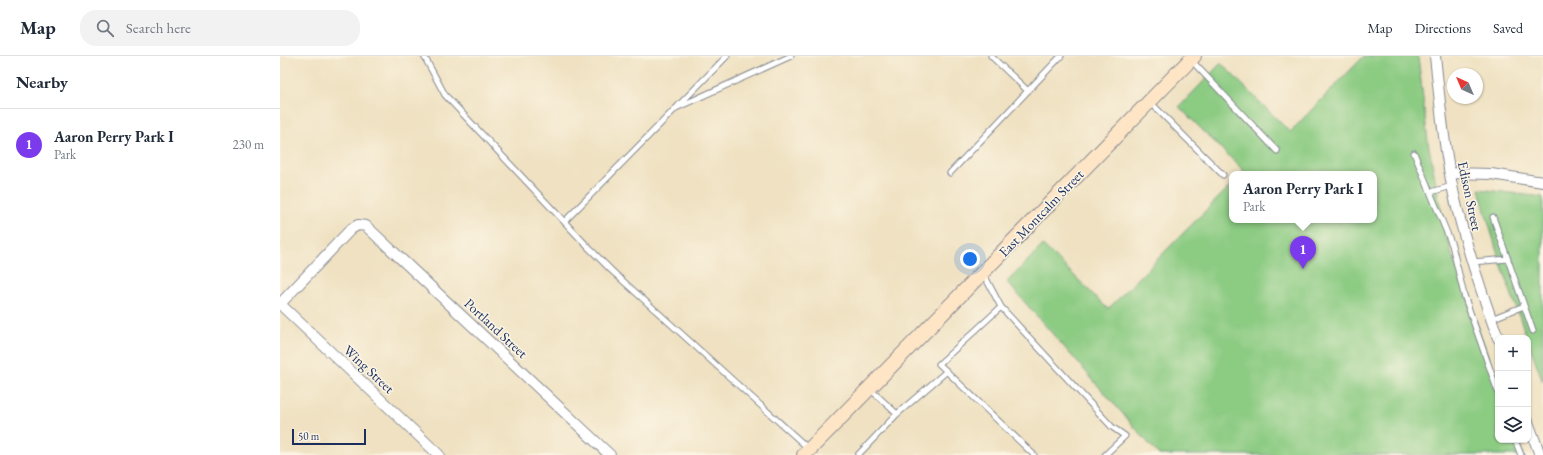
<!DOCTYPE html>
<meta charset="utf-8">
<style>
body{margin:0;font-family:"EB Garamond",serif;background:#f2f2f3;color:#1f2937}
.controls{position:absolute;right:12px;bottom:12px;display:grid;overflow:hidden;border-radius:8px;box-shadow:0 1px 3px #0004}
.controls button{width:36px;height:36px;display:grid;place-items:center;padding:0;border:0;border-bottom:1px solid #e0e1e3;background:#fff;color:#1f2937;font:20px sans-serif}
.compass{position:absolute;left:1167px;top:12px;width:36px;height:36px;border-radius:50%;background:#fff;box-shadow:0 1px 3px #0004;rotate:316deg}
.scale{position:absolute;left:12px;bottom:10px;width:74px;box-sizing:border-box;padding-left:4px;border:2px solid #1b2f5e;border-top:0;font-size:11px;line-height:14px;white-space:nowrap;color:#1b2f5e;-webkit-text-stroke:3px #fcf5e5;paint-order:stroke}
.you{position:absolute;left:690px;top:203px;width:14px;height:14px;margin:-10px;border:3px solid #fff;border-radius:50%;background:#1a73e8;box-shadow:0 0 0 6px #1a73e833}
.badge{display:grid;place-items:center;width:26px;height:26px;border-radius:50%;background:#7c3aed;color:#fff;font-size:13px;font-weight:700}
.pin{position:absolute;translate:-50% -33px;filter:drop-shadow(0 1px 2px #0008)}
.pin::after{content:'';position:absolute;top:21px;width:14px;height:12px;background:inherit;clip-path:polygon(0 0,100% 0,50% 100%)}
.popup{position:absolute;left:949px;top:115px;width:148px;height:52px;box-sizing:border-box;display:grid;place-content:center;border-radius:8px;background:#fff;filter:drop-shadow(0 1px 3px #0005);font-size:13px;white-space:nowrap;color:#747a83}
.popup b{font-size:15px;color:#1f2937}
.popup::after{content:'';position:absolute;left:50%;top:100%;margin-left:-8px;border:8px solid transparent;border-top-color:#fff}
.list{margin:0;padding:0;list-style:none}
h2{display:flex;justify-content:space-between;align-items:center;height:52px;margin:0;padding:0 16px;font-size:17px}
h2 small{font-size:13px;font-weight:400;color:#747a83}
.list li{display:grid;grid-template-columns:26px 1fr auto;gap:12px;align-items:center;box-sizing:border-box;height:72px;padding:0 16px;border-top:1px solid #e0e1e3}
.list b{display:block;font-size:15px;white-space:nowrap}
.list p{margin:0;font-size:13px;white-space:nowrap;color:#747a83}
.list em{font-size:13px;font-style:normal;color:#747a83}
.icon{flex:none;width:22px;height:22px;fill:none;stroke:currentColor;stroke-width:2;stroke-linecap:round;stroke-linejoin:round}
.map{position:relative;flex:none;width:1263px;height:399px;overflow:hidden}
header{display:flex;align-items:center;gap:24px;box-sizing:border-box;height:56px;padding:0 20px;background:#fff;border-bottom:1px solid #e0e1e3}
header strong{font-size:19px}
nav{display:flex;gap:22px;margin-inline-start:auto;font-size:14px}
.search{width:280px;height:36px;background:#f2f2f3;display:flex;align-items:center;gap:10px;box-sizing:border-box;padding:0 14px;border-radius:16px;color:#747a83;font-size:15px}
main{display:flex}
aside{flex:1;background:#fff}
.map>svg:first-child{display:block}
.green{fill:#8bcb82;stroke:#537d70}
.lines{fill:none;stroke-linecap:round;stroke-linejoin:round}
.lane-casing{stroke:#858890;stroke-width:7}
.street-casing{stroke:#858890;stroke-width:12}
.secondary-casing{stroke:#858890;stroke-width:16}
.lane{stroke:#fff;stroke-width:5}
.street{stroke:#fff;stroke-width:10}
.secondary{stroke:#fee5c5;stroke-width:14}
.labels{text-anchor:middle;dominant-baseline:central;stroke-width:3;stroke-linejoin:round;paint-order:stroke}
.street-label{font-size:14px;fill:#1b2f5e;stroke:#fcf5e5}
</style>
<header>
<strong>Map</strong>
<div class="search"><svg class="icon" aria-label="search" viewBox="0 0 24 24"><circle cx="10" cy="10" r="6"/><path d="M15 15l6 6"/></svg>Search here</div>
<nav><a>Map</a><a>Directions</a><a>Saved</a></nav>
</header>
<main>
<aside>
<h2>Nearby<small></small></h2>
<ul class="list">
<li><span class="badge">1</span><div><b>Aaron Perry Park I</b><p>Park</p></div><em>230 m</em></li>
</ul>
</aside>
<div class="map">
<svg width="1263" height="399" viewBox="0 0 1263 399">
<rect width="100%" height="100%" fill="#fcf5e5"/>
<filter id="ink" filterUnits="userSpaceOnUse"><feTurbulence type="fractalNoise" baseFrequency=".025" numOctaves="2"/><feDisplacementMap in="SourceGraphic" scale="8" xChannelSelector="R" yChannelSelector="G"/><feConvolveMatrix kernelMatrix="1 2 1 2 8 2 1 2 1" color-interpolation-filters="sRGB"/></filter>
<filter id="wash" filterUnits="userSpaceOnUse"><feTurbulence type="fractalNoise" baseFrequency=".012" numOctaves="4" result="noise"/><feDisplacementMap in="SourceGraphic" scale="16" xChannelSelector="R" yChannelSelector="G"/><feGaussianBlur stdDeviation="0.9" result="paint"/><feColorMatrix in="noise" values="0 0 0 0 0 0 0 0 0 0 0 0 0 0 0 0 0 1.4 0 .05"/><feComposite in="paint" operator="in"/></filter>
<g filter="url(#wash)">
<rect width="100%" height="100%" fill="#efe1c1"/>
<!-- green -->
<path class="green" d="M1084 0H1138L1148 86 1164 169 1172 199 1218 328V384H1238L1243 399H879L727 226 763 189 828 253 952 128V164H1094V118H962L964 115 899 51 941 7 1010 76Z
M1199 133 1263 141V326C1240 262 1216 199 1199 133Z"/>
</g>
<g filter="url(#ink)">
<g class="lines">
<defs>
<path id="lane" d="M144 0 165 39 309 192 332 215 529 393
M711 0 748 35
M911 4 997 95
M870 46 943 119
M398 50 447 0
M1134 97 1172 189 1184 239 1218 336
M670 117 781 0
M1151 136 1172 130
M1213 161 1253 275
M285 165 396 52 511 0
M1192 206 1228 203
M703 217 721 251
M1211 263 1244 250
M590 333 617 358 667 315
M1235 384 1241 399
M578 399 617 358
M754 399 659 308 721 251 832 371 845 380 825 399"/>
<path id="street" d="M1155 0C1160 46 1164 93 1174 139 1185 188 1201 235 1218 282
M1170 117 1211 118 1263 126
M0 248 71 173 78 169 86 170 330 399
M0 248 159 399
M1248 366 1260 399"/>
<path id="secondary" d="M524 399 914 0"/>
</defs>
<!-- lane casing -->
<use href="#lane" class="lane-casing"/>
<!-- street casing -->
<use href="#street" class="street-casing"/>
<!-- secondary casing -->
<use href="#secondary" class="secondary-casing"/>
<!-- lane -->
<use href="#lane" class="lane"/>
<!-- street -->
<use href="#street" class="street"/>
<!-- secondary -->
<use href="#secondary" class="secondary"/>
</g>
</g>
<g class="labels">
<!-- street labels -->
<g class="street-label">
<text transform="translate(1190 140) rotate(78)">Edison Street</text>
<text transform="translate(761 157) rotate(-46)">East Montcalm Street</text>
<text transform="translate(216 272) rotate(43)">Portland Street</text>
<text transform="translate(89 313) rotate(43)">Wing Street</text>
</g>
</g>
</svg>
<div class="controls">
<button>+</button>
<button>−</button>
<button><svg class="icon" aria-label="layers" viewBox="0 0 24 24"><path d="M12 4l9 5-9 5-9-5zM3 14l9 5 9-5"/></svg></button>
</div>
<svg class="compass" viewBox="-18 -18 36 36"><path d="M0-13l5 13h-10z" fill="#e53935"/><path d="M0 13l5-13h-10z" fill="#747a83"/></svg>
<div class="scale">50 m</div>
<div class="you"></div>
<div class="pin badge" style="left:1023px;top:213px">1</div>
<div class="popup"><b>Aaron Perry Park I</b>Park</div>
</div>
</main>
